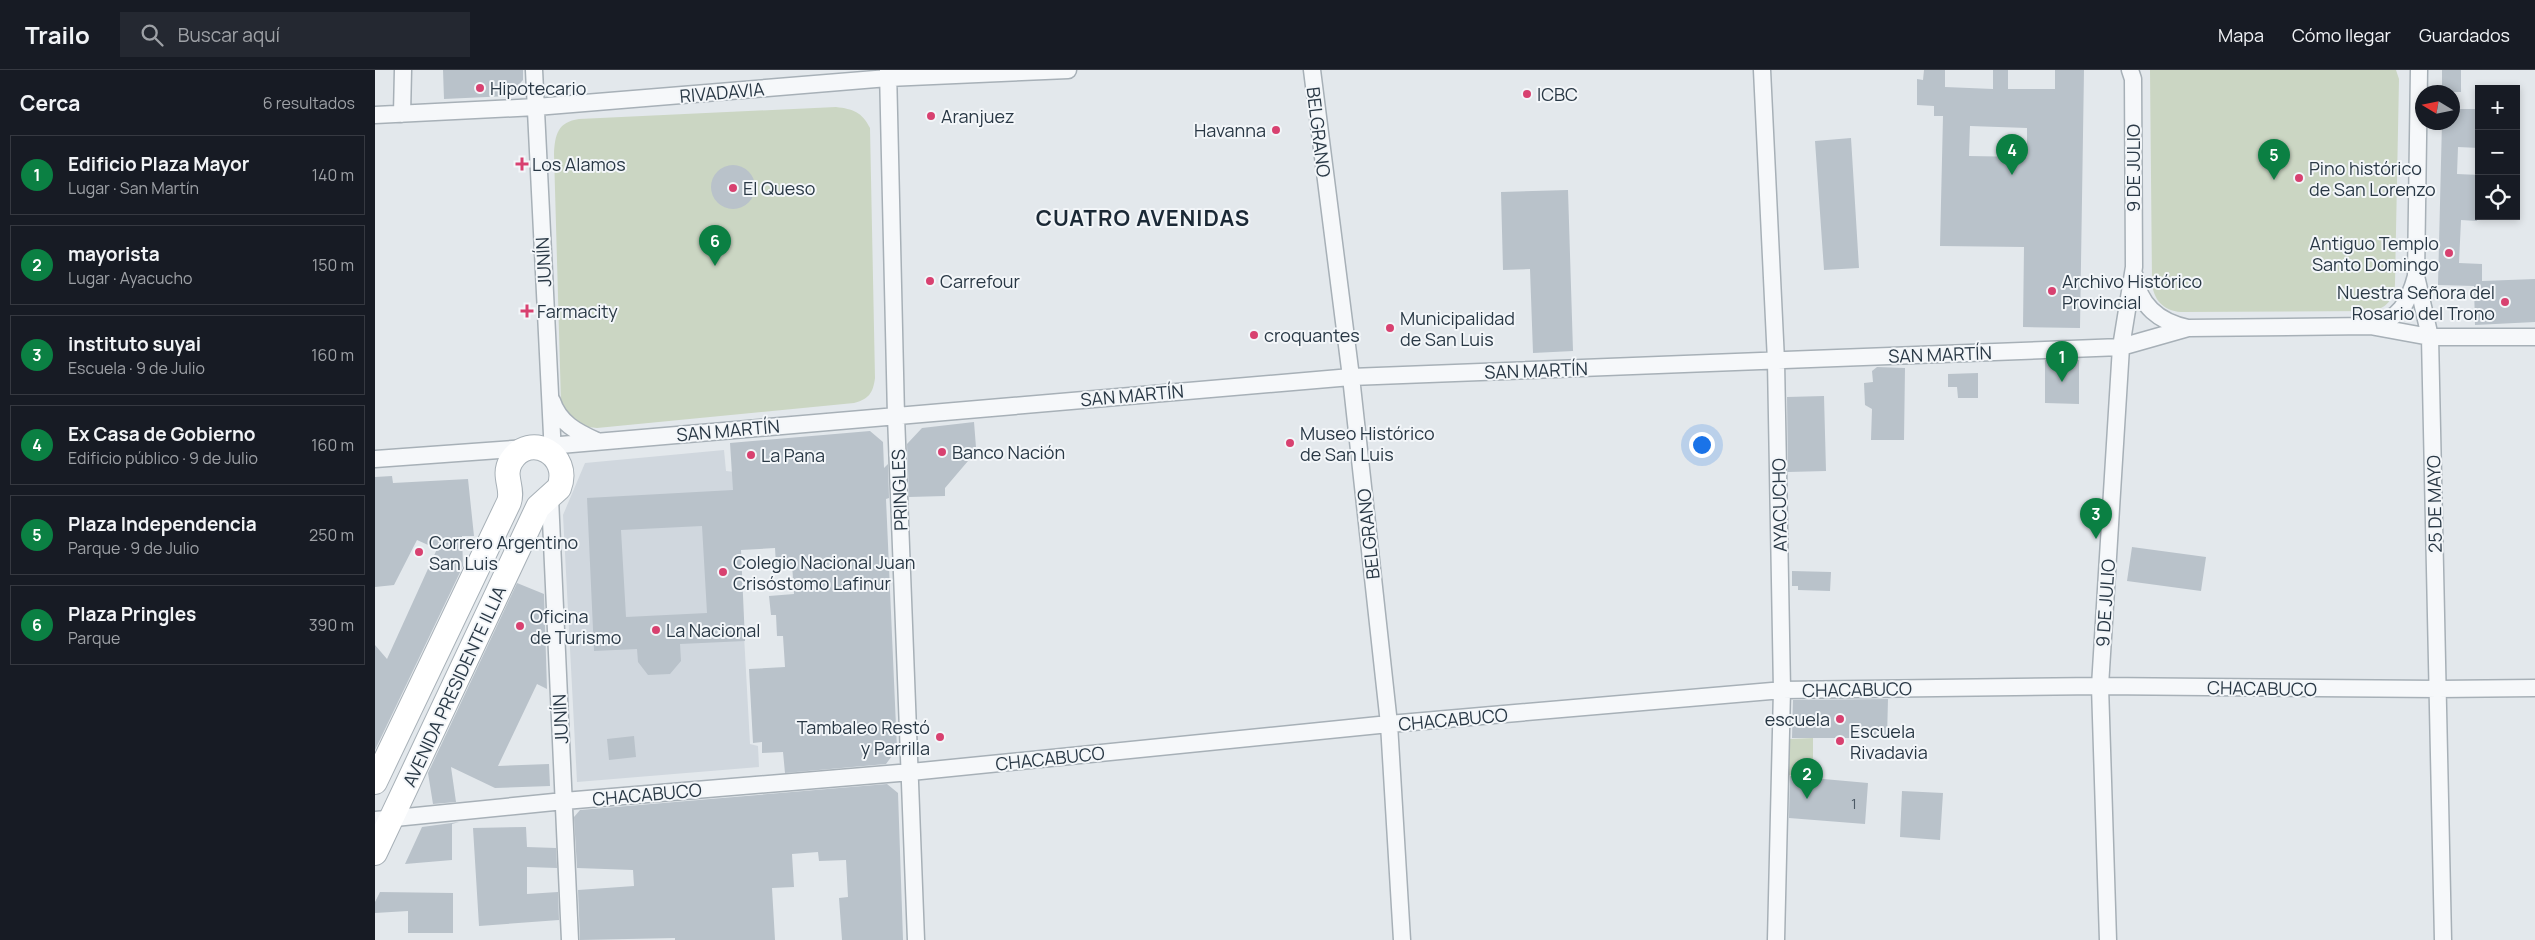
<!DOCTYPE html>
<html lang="es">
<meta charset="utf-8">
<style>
body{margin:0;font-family:Manrope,sans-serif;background:#242831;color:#f1f3f6}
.controls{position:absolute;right:15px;top:15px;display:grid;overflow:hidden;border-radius:0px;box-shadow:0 2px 8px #0003}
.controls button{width:45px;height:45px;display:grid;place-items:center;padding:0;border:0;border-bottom:1px solid #363941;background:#171b24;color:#f1f3f6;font:25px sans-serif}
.compass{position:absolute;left:2040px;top:15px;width:45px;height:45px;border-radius:50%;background:#171b24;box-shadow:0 2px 8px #0003;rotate:280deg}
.you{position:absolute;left:1326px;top:374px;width:18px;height:18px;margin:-12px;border:4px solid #fff;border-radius:50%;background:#1a73e8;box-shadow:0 0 0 8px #1a73e833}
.badge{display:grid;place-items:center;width:32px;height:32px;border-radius:50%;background:#0b8043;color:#fff;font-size:16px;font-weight:700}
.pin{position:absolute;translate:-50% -41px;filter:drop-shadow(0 1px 2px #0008)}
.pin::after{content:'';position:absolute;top:26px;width:18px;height:15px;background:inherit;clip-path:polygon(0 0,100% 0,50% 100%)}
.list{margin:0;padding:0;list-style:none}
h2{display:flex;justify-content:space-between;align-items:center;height:65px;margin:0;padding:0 20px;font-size:21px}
h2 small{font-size:16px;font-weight:400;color:#9ea1a6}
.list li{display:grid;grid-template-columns:32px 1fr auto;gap:15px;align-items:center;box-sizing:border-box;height:80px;margin:0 10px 10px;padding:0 10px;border:1px solid #363941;border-radius:0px}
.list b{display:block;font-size:19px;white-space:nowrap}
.list p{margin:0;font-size:16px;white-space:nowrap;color:#9ea1a6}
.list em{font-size:16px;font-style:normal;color:#9ea1a6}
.icon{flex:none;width:28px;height:28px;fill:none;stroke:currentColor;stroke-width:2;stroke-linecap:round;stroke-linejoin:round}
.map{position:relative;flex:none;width:2160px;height:870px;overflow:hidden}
header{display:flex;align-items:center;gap:30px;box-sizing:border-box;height:70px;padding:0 25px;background:#171b24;border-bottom:1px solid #363941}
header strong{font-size:24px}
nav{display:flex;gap:28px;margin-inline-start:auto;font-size:18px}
.search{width:350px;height:45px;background:#242831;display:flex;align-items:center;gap:12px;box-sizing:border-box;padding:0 18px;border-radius:0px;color:#9ea1a6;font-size:19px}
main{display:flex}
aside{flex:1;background:#171b24}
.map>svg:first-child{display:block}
.built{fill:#d0d7de}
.green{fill:#cbd6c3}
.building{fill:#b9c2ca;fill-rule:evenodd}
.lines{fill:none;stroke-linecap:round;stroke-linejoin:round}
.street-casing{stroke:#a7b0b7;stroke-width:19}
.secondary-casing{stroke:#a7b0b7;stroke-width:26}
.street{stroke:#f6f8fa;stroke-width:16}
.secondary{stroke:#fff;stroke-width:24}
.poi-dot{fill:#d84170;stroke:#f3f6f9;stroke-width:2}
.labels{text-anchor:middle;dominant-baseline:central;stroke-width:4;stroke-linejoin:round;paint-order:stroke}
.number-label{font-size:15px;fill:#4d5a66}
.poi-label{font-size:18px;fill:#293845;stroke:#f3f6f9;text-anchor:start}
.street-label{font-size:18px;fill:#293845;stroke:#f3f6f9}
.district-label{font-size:22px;font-weight:bold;letter-spacing:1px;fill:#1b2936;stroke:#f3f6f9}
</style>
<header>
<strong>Trailo</strong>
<div class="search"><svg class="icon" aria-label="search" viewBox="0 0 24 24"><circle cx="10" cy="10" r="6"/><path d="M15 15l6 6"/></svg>Buscar aquí</div>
<nav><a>Mapa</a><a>Cómo llegar</a><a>Guardados</a></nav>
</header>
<main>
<aside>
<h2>Cerca<small>6 resultados</small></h2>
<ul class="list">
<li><span class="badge">1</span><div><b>Edificio Plaza Mayor</b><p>Lugar · San Martín</p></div><em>140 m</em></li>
<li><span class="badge">2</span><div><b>mayorista</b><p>Lugar · Ayacucho</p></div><em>150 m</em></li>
<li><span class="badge">3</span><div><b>instituto suyai</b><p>Escuela · 9 de Julio</p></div><em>160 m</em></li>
<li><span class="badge">4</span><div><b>Ex Casa de Gobierno</b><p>Edificio público · 9 de Julio</p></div><em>160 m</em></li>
<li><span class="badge">5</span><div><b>Plaza Independencia</b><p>Parque · 9 de Julio</p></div><em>250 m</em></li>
<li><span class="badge">6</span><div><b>Plaza Pringles</b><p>Parque</p></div><em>390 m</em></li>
</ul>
</aside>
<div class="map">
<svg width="2160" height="870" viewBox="0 0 2160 870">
<rect width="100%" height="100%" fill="#e3e8ec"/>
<!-- built -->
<path class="built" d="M349 380 351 401 360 402 375 674 383 676 384 697 202 712 188 445 210 393Z"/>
<!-- green -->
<path class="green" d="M1775 0H2021L2024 9 2020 213C2020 228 2011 240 1995 241L1806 242C1788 241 1778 229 1777 212Z
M461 37C478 39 487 42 495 58L500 308C498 323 494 329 479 333L222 358C200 356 196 352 186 333L179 84C180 64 183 52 204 49Z
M1438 668V707L1412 705 1415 669Z"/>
<!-- building -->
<path class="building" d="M68 0H148V10L133 26 69 29Z
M1549 0H1570V17L1618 19V0H1633V19H1680V0H1709L1705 258 1648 257 1649 177 1565 176 1568 46H1559V36L1542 35V9L1548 10ZM1595 56 1652 58V87L1594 86Z
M2067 0H2086V22H2067Z
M2078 39H2104V78L2083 77 2082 104 2104 105 2102 151 2086 150 2084 193 2107 194V211L2160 209V252L2100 255 2099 216 2063 215 2067 52H2078Z
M1476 68 1484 198 1449 200 1440 71Z
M336 117a22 22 0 1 1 44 0a22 22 0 1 1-44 0Z
M1193 120 1198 281 1158 283 1155 199 1128 200 1126 122Z
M1670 290H1704V334L1670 333Z
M1502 297 1530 298 1529 370H1496L1497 339 1490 335 1489 313 1498 312 1497 301Z
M1603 303V328H1583L1582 317H1573V304Z
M1449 326 1451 401 1413 402 1412 327Z
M599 352 602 390 593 391 570 418V426L534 427 532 374 547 358Z
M495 361 508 372 509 398 513 394 514 428 511 429 522 679 511 694 410 703 408 682 387 683V672L378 673 374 599 410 597 408 566H402L401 545H396L394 526 419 524 417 494 401 495 400 478 366 480 370 571 305 574 306 591 295 604 273 605 263 592 262 579 219 581 212 428 358 420 355 373ZM327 456 332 543 251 547 246 460Z
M17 406 18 413 93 409 99 466H87L88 496 0 680V575L12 589 62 479 42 470 19 515 0 517V407Z
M1757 477 1831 487 1826 521 1752 511Z
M1417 501 1456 502 1455 521 1423 520V516H1417Z
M142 513 169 524 172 619 162 614 123 696 174 694 175 716 120 718 76 697 81 732 58 734 53 703Z
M1513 629 1512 668H1417L1418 630Z
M259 666 261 687 234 690 232 669Z
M1415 706 1493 713 1490 754 1414 748Z
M512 714 523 723 528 870H467L464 828 473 827 471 790 444 791 443 782 417 784 419 817 397 818 400 870H300V868L205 870 203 820 259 816 258 800 202 798 199 747 205 740Z
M1527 721 1568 723 1565 770 1525 767Z
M84 752 77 754V790L30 794 47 757Z
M151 757 152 777 181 778 182 798 152 797V824L183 822 184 850 104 856 98 758Z
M5 822 78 823V863H33V841L0 843V832Z"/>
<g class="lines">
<defs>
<path id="street" d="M159 0 178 385
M513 0 521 346 541 870
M937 0 976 307 1014 654 1027 870
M1387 0 1401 291 1407 620 1401 870
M2044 0 2041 206 2055 267 2068 870
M27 44 28 0
M0 45 161 37 513 8 693 0
M1760 206C1764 236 1785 252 1813 258
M1996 256C2024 250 2034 232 2041 206
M177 331C184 353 202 362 222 371
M162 377 976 307 1746 277 1813 258 1995 256 2055 267H2160
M0 389 152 378
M175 428 195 870
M0 750 189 731 536 702 1014 654 1407 620 1725 616 2063 619 2160 618
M1733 870 1725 616 1746 277 1759 197 1758 9 1755 0"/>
<path id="secondary" d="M0 712 134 432C139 418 127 406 136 391 155 361 197 385 184 418L163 437 0 783"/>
</defs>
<!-- street casing -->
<use href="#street" class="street-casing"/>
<!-- secondary casing -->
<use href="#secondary" class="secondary-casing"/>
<!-- street -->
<use href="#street" class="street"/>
<!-- secondary -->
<use href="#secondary" class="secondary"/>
</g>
<!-- markers -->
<g class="poi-dot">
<circle cx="105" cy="18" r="5"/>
<circle cx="1152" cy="24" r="5"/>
<circle cx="556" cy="46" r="5"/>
<circle cx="901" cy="60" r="5"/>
<path d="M144.5 86.5h5v5h5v5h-5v5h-5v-5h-5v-5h5z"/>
<circle cx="1924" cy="108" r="5"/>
<circle cx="358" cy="118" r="5"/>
<circle cx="2074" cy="183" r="5"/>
<circle cx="555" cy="211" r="5"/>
<circle cx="1677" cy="221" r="5"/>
<circle cx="2130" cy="232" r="5"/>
<path d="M149.5 233.5h5v5h5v5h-5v5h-5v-5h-5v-5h5z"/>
<circle cx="1015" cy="258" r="5"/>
<circle cx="879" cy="265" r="5"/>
<circle cx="915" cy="373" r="5"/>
<circle cx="567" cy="382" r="5"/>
<circle cx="376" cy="385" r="5"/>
<circle cx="44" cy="482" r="5"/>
<circle cx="348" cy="502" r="5"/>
<circle cx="145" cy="556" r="5"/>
<circle cx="281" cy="560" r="5"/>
<circle cx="1465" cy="649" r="5"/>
<circle cx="565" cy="667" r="5"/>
<circle cx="1465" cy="671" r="5"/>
</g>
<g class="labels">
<!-- number labels -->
<g class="number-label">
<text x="1479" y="733">1</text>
</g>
<!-- poi labels -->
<g class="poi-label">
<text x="115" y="18">Hipotecario</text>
<text x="1162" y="24">ICBC</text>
<text x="566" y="46">Aranjuez</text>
<text x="891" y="60" text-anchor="end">Havanna</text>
<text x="157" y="94">Los Alamos</text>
<text x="1934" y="98">Pino histórico<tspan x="1934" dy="21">de San Lorenzo</tspan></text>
<text x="368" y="118">El Queso</text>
<text x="2064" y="173" text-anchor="end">Antiguo Templo<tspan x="2064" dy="21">Santo Domingo</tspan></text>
<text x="565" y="211">Carrefour</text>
<text x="1687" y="211">Archivo Histórico<tspan x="1687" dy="21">Provincial</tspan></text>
<text x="2120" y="222" text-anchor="end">Nuestra Señora del<tspan x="2120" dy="21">Rosario del Trono</tspan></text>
<text x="162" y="241">Farmacity</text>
<text x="1025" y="248">Municipalidad<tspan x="1025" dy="21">de San Luis</tspan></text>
<text x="889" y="265">croquantes</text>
<text x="925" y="363">Museo Histórico<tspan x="925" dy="21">de San Luis</tspan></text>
<text x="577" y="382">Banco Nación</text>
<text x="386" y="385">La Pana</text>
<text x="54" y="472">Correro Argentino<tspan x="54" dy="21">San Luis</tspan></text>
<text x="358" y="492">Colegio Nacional Juan<tspan x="358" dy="21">Crisóstomo Lafinur</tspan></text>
<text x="155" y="546">Oficina<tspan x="155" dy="21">de Turismo</tspan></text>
<text x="291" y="560">La Nacional</text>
<text x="1455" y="649" text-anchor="end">escuela</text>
<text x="555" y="657" text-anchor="end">Tambaleo Restó<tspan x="555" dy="21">y Parrilla</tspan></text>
<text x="1475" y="661">Escuela<tspan x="1475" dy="21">Rivadavia</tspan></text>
</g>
<!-- street labels -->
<g class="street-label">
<text transform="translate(347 22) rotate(-5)">RIVADAVIA</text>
<text transform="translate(944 62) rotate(83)">BELGRANO</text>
<text transform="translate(1758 98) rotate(-90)">9 DE JULIO</text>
<text transform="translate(168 192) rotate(-93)">JUNÍN</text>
<text transform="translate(1565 284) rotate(-2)">SAN MARTÍN</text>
<text transform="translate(1161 300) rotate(-2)">SAN MARTÍN</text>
<text transform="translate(757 325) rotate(-5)">SAN MARTÍN</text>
<text transform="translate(353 360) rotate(-5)">SAN MARTÍN</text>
<text transform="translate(524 420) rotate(-92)">PRINGLES</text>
<text transform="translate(2059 434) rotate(-91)">25 DE MAYO</text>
<text transform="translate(1404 435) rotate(-91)">AYACUCHO</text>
<text transform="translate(993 464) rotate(-96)">BELGRANO</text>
<text transform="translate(1730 533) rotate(-86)">9 DE JULIO</text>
<text transform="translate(79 616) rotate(-65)">AVENIDA PRESIDENTE ILLIA</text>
<text transform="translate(1887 618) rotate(1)">CHACABUCO</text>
<text transform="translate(1482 619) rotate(-1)">CHACABUCO</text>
<text transform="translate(185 649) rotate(-93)">JUNÍN</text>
<text transform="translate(1078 649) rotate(-5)">CHACABUCO</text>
<text transform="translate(675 688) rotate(-6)">CHACABUCO</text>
<text transform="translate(272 724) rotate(-5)">CHACABUCO</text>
</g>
<!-- district labels -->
<g class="district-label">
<text x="768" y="148">CUATRO AVENIDAS</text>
</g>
</g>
</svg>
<div class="controls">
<button>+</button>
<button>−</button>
<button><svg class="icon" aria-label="locate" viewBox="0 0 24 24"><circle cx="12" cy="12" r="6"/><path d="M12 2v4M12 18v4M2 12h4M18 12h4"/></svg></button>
</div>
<svg class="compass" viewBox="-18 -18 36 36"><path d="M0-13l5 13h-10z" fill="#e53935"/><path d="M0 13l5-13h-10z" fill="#9ea1a6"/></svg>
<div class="you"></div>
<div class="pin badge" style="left:1687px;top:312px">1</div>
<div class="pin badge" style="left:1432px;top:729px">2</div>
<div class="pin badge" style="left:1721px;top:469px">3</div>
<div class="pin badge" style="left:1637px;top:105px">4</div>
<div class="pin badge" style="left:1899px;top:110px">5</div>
<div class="pin badge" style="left:340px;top:196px">6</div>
</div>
</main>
